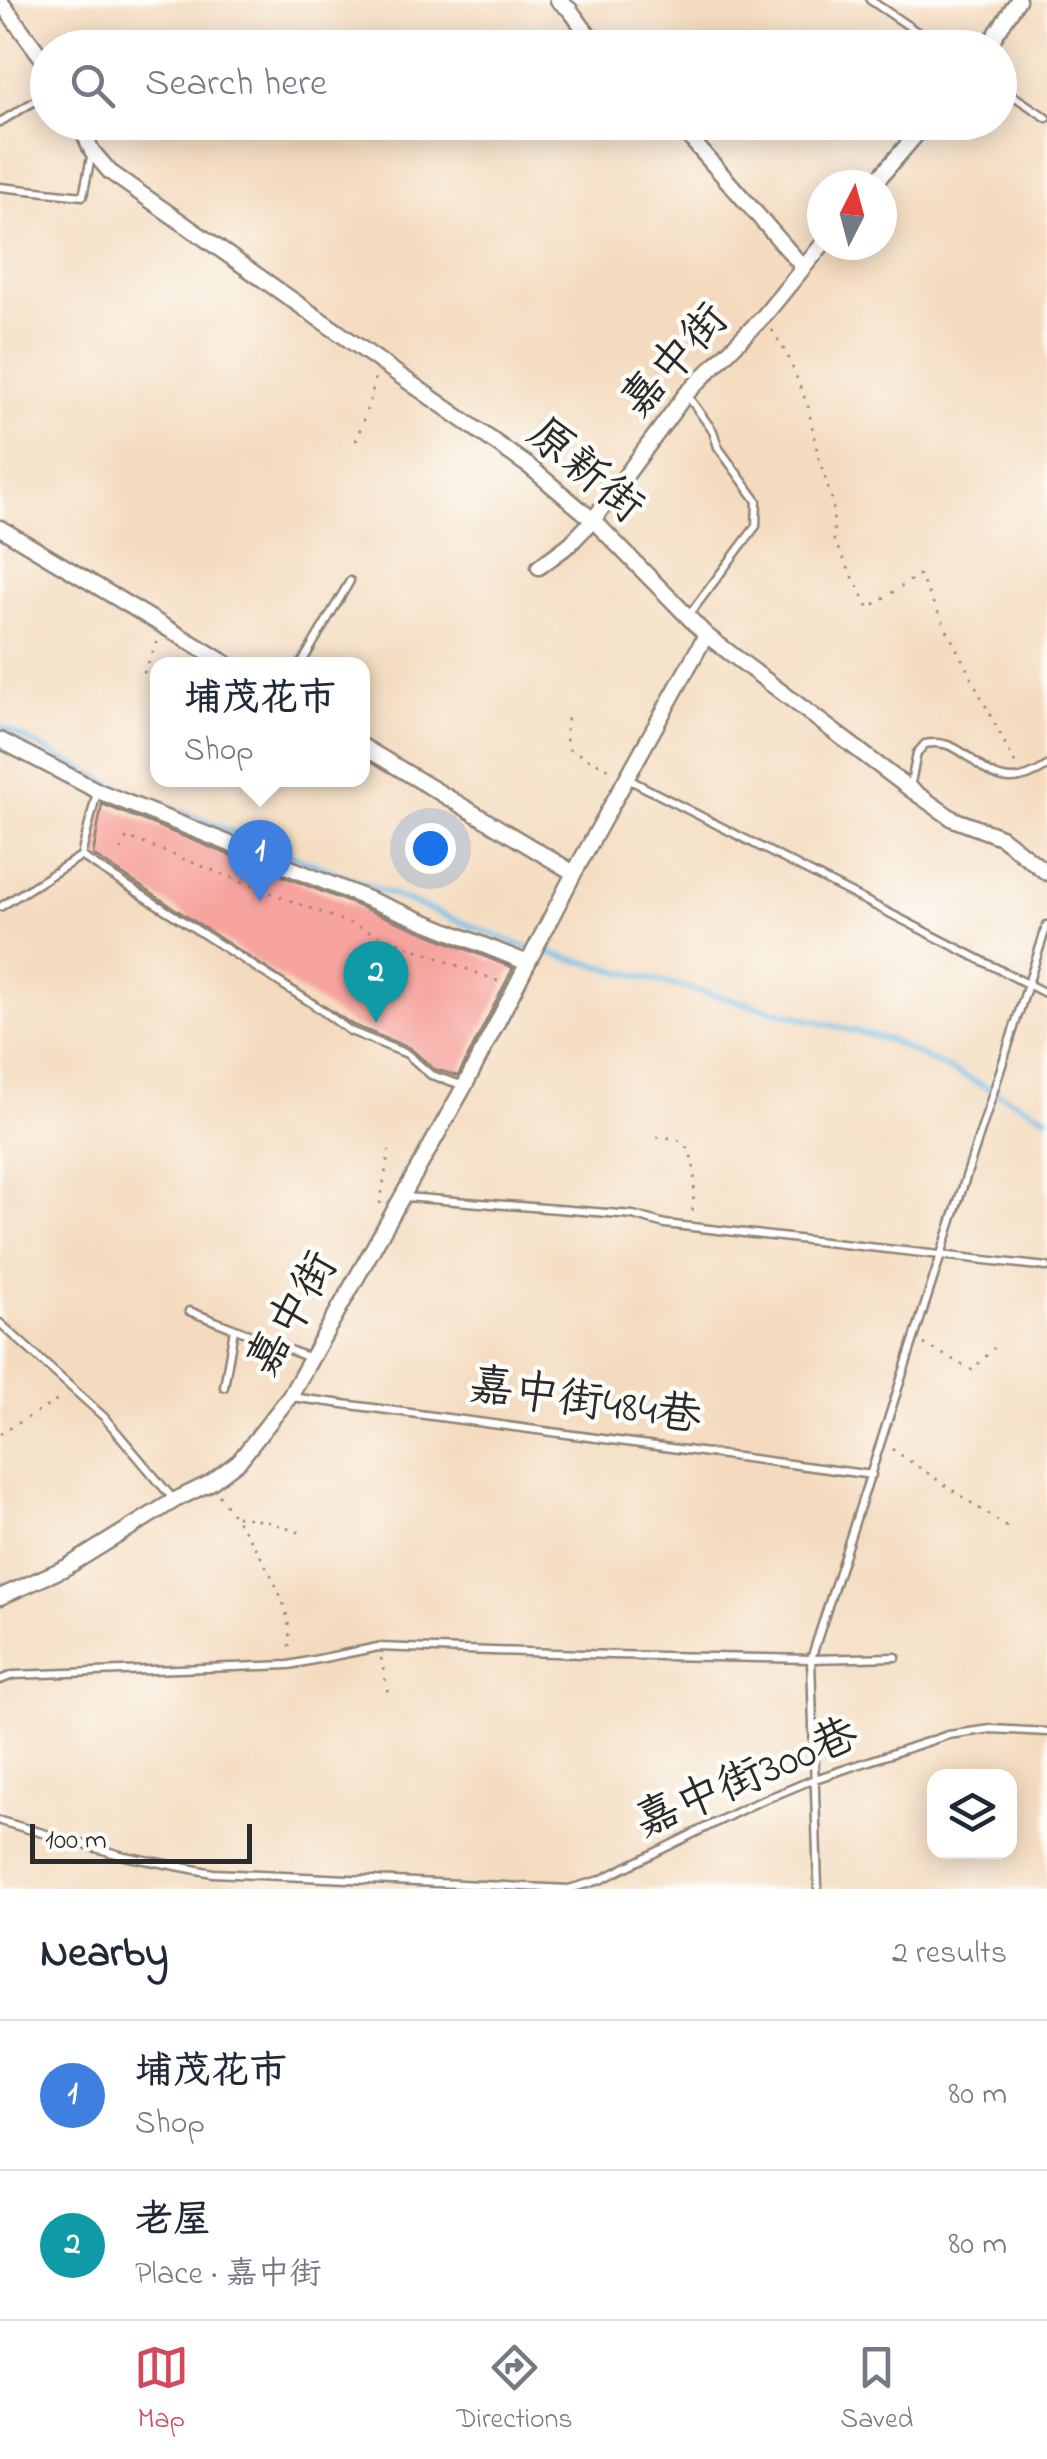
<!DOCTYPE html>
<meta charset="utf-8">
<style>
body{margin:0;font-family:"Indie Flower","LXGW WenKai TC",sans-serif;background:#f2f2f3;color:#1f2937}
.controls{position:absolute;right:30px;bottom:30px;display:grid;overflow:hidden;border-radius:20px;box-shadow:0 5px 25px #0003}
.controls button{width:90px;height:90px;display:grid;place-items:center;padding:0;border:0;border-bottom:2px solid #e0e1e3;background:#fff;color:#1f2937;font:50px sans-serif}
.compass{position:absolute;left:807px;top:170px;width:90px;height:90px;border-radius:50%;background:#fff;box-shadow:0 5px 25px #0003;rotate:6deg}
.scale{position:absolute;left:30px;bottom:25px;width:222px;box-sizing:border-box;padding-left:10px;border:5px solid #2b2b2b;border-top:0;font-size:28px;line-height:35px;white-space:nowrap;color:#2b2b2b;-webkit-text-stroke:8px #fdfcf7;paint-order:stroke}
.you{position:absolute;left:430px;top:848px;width:35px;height:35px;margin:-25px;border:8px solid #fff;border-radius:50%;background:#1a73e8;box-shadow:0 0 0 15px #1a73e833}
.badge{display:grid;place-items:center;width:65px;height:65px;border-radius:50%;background:#d1495b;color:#fff;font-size:32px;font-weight:700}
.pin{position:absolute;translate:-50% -82px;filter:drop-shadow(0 2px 5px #0008)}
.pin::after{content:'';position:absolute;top:52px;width:35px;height:30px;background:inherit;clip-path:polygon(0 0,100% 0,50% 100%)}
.popup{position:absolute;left:150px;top:657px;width:220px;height:130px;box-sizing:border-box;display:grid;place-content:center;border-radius:20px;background:#fff;filter:drop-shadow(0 2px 8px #0005);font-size:32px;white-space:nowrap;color:#747a83}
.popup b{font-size:38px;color:#1f2937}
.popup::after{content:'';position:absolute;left:50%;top:100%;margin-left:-20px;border:20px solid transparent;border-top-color:#fff}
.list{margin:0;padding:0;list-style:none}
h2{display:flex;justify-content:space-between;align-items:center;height:130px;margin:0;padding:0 40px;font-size:42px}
h2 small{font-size:32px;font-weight:400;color:#747a83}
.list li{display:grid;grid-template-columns:65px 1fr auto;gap:30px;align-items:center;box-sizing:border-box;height:150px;padding:0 40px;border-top:2px solid #e0e1e3}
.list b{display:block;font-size:38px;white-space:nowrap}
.list p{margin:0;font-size:32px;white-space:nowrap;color:#747a83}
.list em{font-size:32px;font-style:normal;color:#747a83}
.icon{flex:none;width:55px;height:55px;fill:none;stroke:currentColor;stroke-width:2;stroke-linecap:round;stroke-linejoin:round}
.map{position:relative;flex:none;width:1047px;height:1889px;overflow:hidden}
.search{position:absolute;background:#fff;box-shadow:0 5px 25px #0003;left:30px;right:30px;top:30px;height:110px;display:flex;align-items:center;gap:25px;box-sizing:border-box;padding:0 35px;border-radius:55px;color:#747a83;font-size:38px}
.sheet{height:430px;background:#fff}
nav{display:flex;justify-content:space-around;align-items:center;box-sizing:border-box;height:140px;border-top:2px solid #e0e1e3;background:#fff;font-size:28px;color:#747a83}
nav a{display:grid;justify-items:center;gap:5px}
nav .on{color:#d1495b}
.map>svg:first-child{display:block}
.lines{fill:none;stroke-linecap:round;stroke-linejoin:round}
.stream{stroke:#70bfea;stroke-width:5}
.building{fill:#f7a49f}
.lane-casing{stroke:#908375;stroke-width:11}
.street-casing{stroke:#908375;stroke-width:19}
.path{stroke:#908375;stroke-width:2.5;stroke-dasharray:2.5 8;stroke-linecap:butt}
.lane{stroke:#fff;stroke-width:6}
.street{stroke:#fff;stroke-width:14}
.labels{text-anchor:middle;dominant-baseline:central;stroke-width:9;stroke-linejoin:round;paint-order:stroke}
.street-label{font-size:45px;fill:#2b2b2b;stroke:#fdfcf7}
</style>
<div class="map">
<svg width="1047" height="1889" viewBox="0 0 1047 1889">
<rect width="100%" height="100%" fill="#fdfcf7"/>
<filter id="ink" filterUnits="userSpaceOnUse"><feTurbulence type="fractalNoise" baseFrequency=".01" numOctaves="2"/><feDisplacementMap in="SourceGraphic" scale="20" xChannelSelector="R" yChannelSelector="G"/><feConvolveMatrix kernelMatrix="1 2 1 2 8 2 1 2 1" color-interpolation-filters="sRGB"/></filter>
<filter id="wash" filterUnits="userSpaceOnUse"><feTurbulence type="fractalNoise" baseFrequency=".0048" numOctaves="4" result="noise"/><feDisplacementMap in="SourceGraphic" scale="40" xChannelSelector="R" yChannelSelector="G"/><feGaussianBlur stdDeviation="2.25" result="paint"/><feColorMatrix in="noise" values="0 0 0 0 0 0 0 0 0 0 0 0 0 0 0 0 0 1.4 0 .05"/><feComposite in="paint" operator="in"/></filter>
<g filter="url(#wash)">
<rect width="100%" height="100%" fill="#f4dbbf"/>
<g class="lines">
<!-- stream -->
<path class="stream" d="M0 726 115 786 522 946 889 1040 1047 1117"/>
</g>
<g id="blocks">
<!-- building -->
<path class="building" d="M102 804 513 968 458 1076 434 1069 410 1048 353 1025 93 855Z"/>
</g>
</g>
<g filter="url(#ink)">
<use href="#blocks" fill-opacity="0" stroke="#908375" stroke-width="2.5"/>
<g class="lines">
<defs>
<path id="lane" d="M870 0 941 48
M1000 87 1047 118
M0 122 48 93
M0 187 83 196 92 152
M687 395 713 431 718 447 757 501 756 526 689 615
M301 664 350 581
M628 779 1047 994
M910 788 917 753 925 744C977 734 983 808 1047 766
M97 792 81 856 313 1004 350 1031 407 1054 431 1075 462 1085
M0 907 81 856
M405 1197 633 1215 665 1224 1047 1267
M189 1311 310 1358
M0 1323 104 1417 174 1500
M224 1387 234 1329
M291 1397 872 1475
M0 1680 13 1675 289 1665 378 1647 612 1655 811 1659 896 1657
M0 1821 124 1856 213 1873 569 1889 600 1880 749 1806 812 1780 948 1735 991 1729 1047 1732
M818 1889 811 1659 1047 925"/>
<path id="street" d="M558 0 570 10 598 48
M0 1 48 66
M987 48 1018 0
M79 122 92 151 110 172 530 467 593 520 706 635 910 789 953 819 1001 837 1047 873
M676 122 803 267
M873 185 927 122
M0 528 227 664
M539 567 570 544 593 520 686 394 763 317 822 245
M0 740 98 791 528 963
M362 746 574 873
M0 1597 65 1568 175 1500 210 1483 239 1461 290 1396 465 1085 574 873 706 635"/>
</defs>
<!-- lane casing -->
<use href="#lane" class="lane-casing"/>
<!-- street casing -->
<use href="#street" class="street-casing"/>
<!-- path -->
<path class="path" d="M772 330 787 354 808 406 818 456 833 503 834 541 869 608 919 575 1016 765
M356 441 372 394 375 375
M144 673 157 642
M568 718 565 736 569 749 611 770
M121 850 127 837 500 982
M657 1137C665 1138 675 1137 681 1142 701 1157 693 1195 692 1216
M380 1204 389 1151
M924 1344 972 1370 994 1348
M0 1434 63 1397
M892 1449 1007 1527
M219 1495C244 1530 280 1579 288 1621 290 1631 289 1643 289 1654
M236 1516 269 1522 304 1534
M381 1658 389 1699"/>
<!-- lane -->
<use href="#lane" class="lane"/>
<!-- street -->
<use href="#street" class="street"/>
</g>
</g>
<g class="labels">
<!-- street labels -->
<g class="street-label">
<text transform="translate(676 362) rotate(-48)">嘉中街</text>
<text transform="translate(584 472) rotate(40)">原新街</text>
<text transform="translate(294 1315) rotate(-60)">嘉中街</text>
<text transform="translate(585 1403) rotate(8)">嘉中街484巷</text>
<text transform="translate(747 1780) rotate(-23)">嘉中街300巷</text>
</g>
</g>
</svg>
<div class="controls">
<button><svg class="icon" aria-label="layers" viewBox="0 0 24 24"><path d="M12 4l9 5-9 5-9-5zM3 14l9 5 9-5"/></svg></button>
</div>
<svg class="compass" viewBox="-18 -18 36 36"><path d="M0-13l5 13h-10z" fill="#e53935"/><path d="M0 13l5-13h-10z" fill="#747a83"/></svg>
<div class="scale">100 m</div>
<div class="you"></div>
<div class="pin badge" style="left:260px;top:902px;background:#3f7fe0">1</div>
<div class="popup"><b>埔茂花市</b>Shop</div>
<div class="pin badge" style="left:376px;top:1023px;background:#0f9aa8">2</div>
<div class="search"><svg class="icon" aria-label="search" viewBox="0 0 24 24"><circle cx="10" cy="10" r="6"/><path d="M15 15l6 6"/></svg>Search here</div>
</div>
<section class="sheet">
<h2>Nearby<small>2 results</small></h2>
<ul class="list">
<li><span class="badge" style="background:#3f7fe0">1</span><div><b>埔茂花市</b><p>Shop</p></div><em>80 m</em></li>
<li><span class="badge" style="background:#0f9aa8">2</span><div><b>老屋</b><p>Place · 嘉中街</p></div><em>80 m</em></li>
</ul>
</section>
<nav>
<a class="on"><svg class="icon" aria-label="map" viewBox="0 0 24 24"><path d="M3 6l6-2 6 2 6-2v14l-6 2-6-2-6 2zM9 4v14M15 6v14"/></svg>Map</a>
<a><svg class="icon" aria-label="directions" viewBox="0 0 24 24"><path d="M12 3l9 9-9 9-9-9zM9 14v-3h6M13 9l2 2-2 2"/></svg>Directions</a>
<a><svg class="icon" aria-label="saved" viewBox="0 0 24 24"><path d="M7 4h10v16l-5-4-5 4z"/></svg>Saved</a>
</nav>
